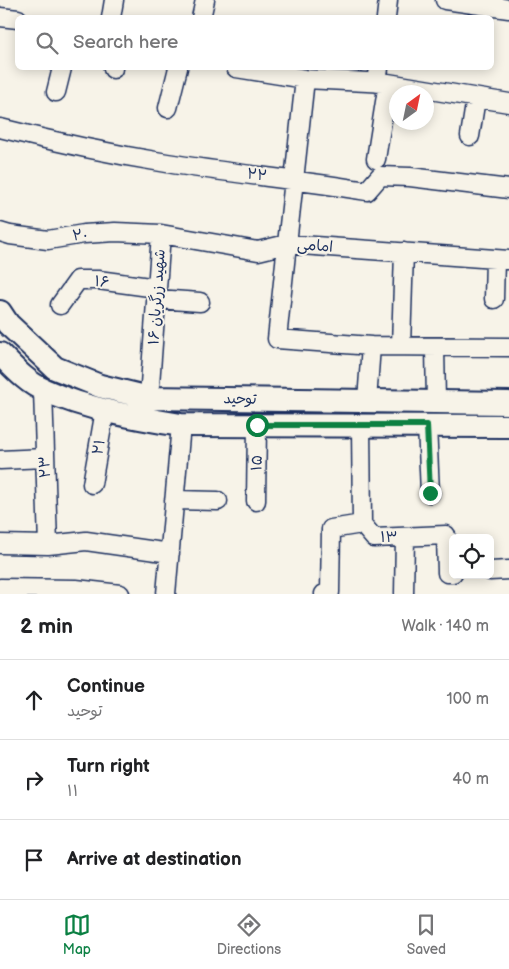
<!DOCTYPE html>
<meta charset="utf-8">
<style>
body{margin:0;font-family:"Balsamiq Sans","Playpen Sans Arabic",sans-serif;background:#f2f2f2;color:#202124}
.controls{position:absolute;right:15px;bottom:15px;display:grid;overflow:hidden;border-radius:8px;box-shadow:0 2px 12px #0003}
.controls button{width:45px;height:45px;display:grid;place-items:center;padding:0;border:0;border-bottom:1px solid #e0e0e0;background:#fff;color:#202124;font:25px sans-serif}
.compass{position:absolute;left:389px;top:85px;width:45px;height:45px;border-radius:50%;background:#fff;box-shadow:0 2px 12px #0003;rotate:33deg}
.stop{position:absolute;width:15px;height:15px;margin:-11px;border:4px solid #0b8043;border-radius:50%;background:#fff}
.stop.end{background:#0b8043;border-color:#fff;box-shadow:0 1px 5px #0008}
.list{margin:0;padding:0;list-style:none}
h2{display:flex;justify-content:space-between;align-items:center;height:65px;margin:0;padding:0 20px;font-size:21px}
h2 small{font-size:16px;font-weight:400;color:#757577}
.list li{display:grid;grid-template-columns:32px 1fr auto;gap:15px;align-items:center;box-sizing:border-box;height:80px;padding:0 20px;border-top:1px solid #e0e0e0}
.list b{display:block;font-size:19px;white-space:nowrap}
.list p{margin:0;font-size:16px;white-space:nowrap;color:#757577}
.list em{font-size:16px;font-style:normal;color:#757577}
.icon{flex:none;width:28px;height:28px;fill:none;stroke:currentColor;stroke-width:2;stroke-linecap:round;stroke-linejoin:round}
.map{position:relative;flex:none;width:509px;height:594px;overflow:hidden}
.search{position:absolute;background:#fff;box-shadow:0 2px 12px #0003;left:15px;right:15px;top:15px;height:55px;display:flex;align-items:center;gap:12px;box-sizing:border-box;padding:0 18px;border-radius:8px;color:#757577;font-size:19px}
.sheet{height:305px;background:#fff}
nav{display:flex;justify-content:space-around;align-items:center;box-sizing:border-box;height:70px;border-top:1px solid #e0e0e0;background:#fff;font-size:14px;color:#757577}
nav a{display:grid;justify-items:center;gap:2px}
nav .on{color:#0b8043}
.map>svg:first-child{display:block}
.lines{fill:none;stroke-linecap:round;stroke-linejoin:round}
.minor-casing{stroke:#1b2f5e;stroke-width:21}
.major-casing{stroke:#1b2f5e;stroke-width:26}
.minor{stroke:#f7f3e8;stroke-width:18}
.major{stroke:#f7f3e8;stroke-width:22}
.route{stroke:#0b8043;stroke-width:6}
.labels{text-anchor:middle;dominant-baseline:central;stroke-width:4;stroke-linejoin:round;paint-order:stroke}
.street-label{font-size:15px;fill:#1b2f5e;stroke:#f7f3e8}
</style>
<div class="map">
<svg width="509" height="594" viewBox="0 0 509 594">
<rect width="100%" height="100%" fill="#f7f3e8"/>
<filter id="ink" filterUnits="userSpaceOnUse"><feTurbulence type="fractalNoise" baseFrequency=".02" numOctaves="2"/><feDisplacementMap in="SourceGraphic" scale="10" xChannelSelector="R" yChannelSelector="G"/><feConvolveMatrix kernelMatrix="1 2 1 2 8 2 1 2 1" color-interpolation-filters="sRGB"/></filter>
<g filter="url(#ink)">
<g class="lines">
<defs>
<path id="minor" d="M445 0 509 9
M0 17 18 19
M111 18 114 0
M201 18 205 0
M386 18 388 0
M236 68 305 79 388 83 509 103
M113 69V68
M305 79 287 244 509 260
M377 83 379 68
M56 92 62 68
M168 108 178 68
M0 128C55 142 111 154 167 163 234 174 301 180 367 191L380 176 410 177 509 189
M470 136 476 98
M376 159 388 83
M0 232 10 235 48 240 84 234 115 232 161 234
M157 299 200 302
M494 299 495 259
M60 305 78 280H98L157 288
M371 346 509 347
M401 346 404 252
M435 347 436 402
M43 390 48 545
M149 398 161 234 258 251 287 244 277 339 371 346 367 401
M361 425 362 524 374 538 446 535 447 573H453
M427 425 430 493
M0 460 45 458
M92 484 105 410
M174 500 218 501
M256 501 257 425
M0 544 48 545 86 541 170 553
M490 571 509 570
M0 588 76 589
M76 594V589L120 594
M166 594 181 425
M324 594 330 592 331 529 362 524
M404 594 405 537"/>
<path id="major" d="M0 312 8 324 55 368 100 386 149 398 509 403
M0 354C13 367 27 383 44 390 86 409 136 418 181 425L509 426"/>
</defs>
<!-- minor casing -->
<use href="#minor" class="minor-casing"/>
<!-- major casing -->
<use href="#major" class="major-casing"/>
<!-- minor -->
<use href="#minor" class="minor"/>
<!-- major -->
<use href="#major" class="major"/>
</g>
</g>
<g class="lines" filter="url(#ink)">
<!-- route -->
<path class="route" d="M257 425H427L430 493"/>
</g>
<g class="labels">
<!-- street labels -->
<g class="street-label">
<text transform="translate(257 175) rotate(7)">۲۲</text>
<text transform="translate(80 235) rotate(-7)">۲۰</text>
<text transform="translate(315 246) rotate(4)">امامی</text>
<text transform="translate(102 282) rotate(5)">۱۶</text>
<text transform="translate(157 297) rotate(-86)">۱۶ شهید زرگریان</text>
<text transform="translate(240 399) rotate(1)">توحید</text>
<text transform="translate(99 447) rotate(-80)">۲۱</text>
<text transform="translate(257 463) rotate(-89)">۱۵</text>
<text transform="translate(45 467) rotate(-92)">۲۳</text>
<text x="389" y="537">۱۳</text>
</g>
</g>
</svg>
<div class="controls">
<button><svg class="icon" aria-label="locate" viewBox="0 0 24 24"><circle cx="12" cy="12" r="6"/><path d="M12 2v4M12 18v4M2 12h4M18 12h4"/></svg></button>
</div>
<svg class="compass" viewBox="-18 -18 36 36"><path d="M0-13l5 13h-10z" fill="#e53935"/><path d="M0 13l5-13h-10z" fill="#757577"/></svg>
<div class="stop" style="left:257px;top:425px"></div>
<div class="stop end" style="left:430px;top:493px"></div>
<div class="search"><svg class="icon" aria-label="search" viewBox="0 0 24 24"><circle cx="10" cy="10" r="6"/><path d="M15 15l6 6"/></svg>Search here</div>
</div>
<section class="sheet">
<h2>2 min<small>Walk · 140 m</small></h2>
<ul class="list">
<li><svg class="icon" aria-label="ahead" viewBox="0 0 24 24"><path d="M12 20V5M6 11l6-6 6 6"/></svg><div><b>Continue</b><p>توحید</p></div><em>100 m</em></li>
<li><svg class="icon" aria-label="right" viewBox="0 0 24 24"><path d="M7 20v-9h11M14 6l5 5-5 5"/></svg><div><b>Turn right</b><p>۱۱</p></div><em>40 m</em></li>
<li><svg class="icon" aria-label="arrive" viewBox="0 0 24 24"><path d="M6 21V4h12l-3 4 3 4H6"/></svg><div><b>Arrive at destination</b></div></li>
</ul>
</section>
<nav>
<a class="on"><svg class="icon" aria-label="map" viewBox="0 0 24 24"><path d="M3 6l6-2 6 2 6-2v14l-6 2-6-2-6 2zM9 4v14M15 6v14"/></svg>Map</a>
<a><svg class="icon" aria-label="directions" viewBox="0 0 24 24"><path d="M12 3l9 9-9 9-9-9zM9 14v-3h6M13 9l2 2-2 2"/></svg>Directions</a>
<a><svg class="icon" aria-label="saved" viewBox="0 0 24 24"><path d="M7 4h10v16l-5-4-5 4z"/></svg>Saved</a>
</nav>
